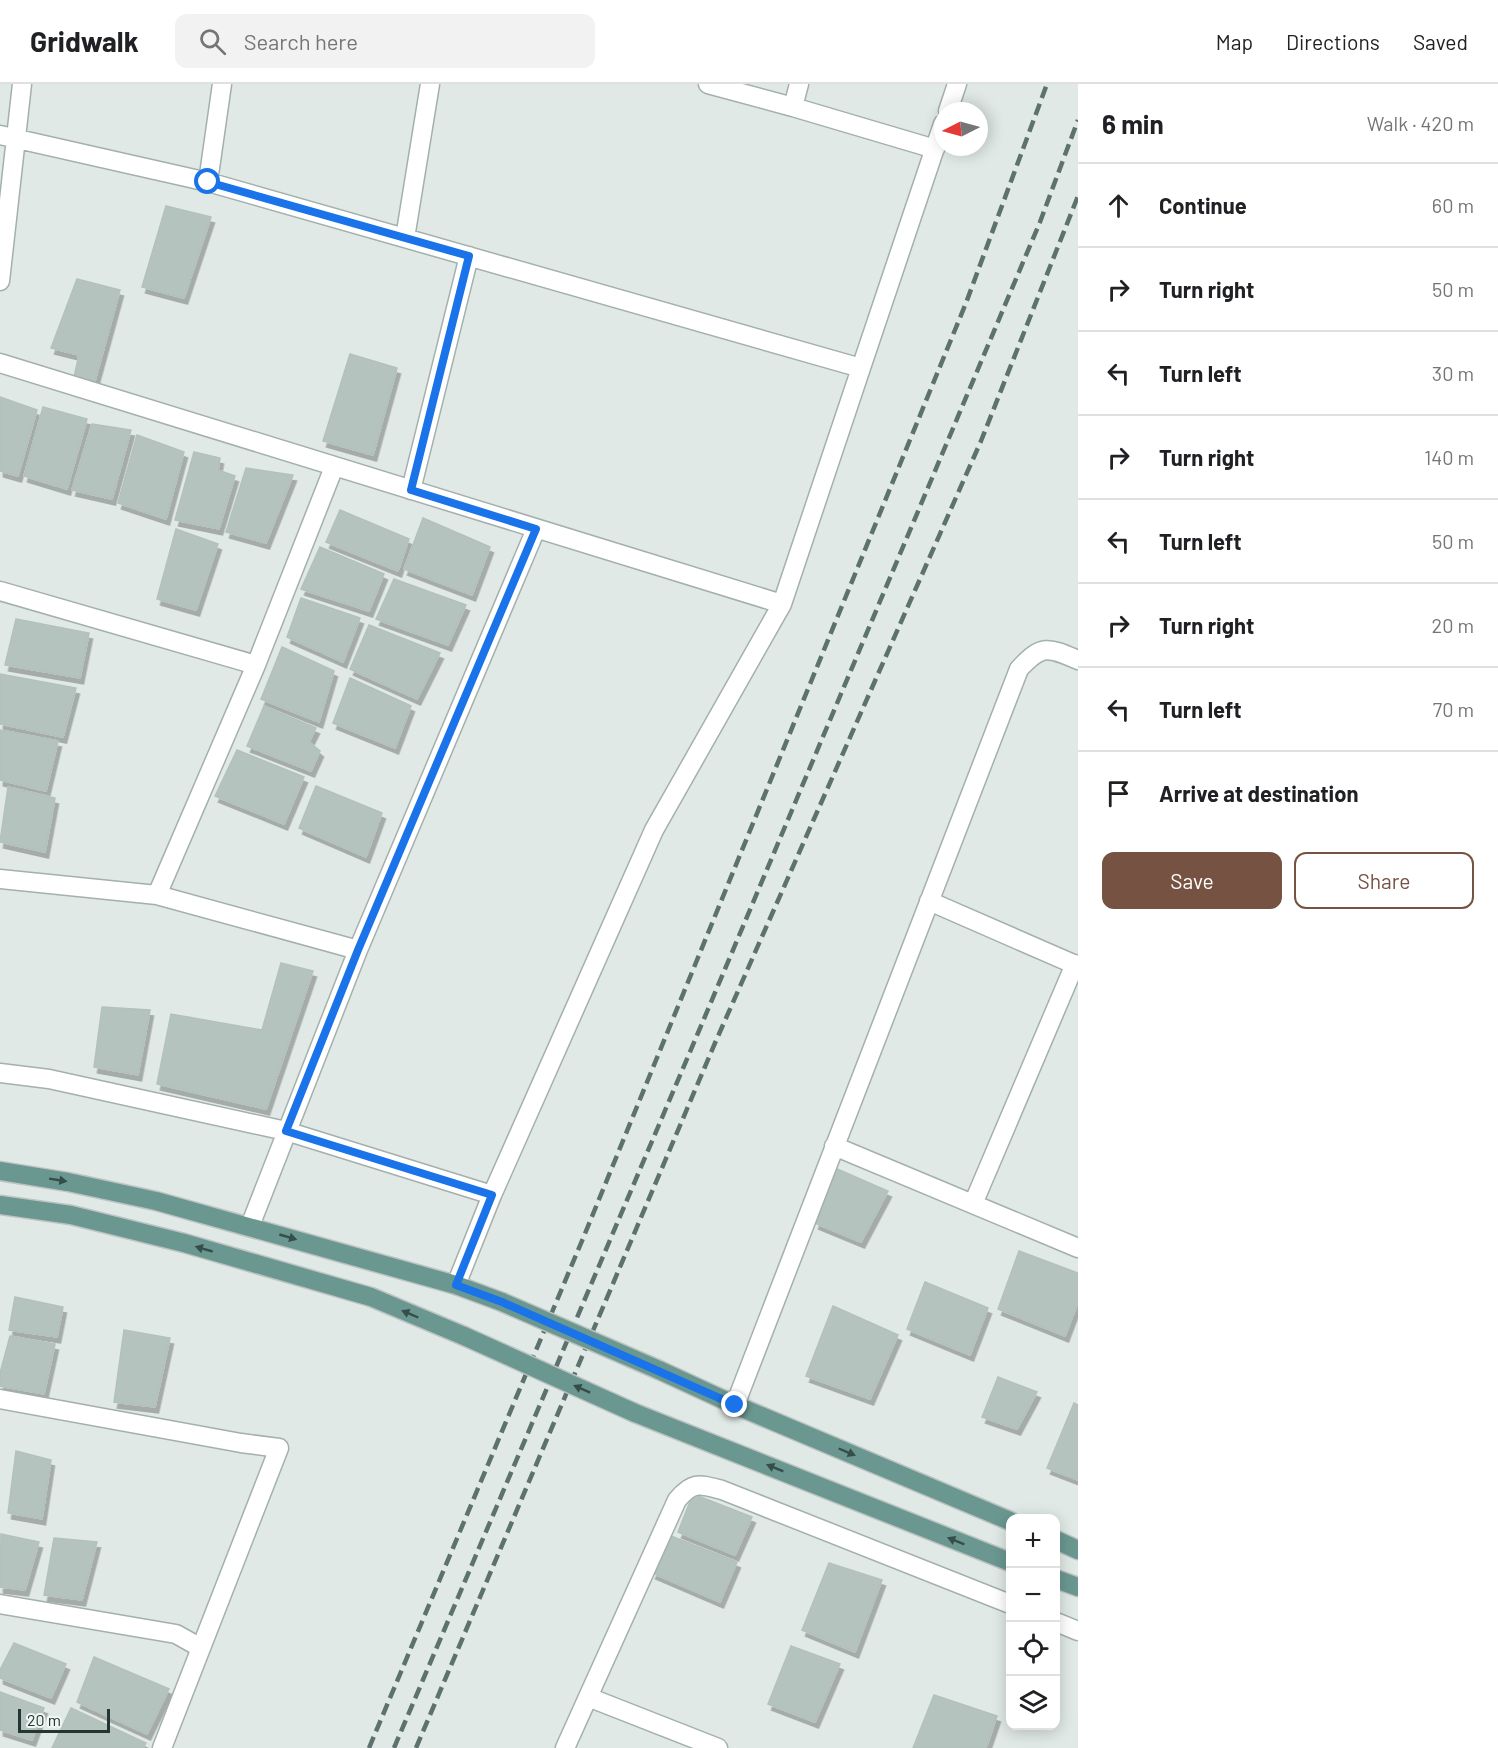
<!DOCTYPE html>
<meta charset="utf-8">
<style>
body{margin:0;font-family:Barlow,sans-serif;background:#f2f2f2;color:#202124}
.controls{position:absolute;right:18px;bottom:18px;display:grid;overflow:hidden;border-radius:12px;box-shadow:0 3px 15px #0003}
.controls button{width:54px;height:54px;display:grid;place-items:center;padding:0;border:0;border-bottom:2px solid #e0e0e0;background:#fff;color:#202124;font:30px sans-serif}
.compass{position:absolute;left:934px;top:18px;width:54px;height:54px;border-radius:50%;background:#fff;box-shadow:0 3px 15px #0003;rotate:264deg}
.scale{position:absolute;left:18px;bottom:15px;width:92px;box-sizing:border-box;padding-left:6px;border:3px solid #233633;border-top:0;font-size:16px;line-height:21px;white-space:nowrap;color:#233633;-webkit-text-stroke:4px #f0f6f3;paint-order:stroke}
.stop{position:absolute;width:18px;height:18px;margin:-14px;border:4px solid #1a73e8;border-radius:50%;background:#fff}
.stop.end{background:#1a73e8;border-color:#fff;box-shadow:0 2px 6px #0008}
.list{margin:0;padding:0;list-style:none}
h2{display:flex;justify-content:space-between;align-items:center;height:78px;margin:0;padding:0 24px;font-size:26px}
h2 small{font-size:20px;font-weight:400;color:#757577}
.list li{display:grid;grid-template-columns:39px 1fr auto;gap:18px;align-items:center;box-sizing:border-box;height:84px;padding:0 24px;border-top:2px solid #e0e0e0}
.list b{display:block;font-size:22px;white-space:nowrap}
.list em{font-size:20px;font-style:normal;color:#757577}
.actions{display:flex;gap:12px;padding:18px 24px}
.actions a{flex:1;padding:14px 0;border:2px solid #765242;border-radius:12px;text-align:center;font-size:21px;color:#765242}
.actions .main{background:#765242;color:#fff}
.icon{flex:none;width:33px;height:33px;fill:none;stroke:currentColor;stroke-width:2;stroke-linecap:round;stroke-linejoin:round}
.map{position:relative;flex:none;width:1078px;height:1664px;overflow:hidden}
header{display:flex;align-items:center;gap:36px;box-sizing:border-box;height:84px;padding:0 30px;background:#fff;border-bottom:2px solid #e0e0e0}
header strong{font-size:28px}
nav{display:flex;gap:33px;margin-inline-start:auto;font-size:21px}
.search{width:420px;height:54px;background:#f2f2f2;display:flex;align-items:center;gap:15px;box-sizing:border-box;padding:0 21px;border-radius:12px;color:#757577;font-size:22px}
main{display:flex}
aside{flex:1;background:#fff}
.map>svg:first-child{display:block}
.building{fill:#b5c3bf;stroke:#b3c1bd;stroke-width:1.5;filter:url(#shadow)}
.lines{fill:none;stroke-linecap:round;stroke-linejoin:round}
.minor-casing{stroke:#a4b0ac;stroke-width:21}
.primary-casing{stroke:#bdc3c2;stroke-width:21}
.minor{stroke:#fff;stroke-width:18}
.primary{stroke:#6a9891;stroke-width:18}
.rail{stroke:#5d726e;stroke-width:4.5;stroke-dasharray:12 6;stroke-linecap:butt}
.primary-bridge-casing{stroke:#bdc3c2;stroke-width:21;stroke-linecap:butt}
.primary-bridge{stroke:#6a9891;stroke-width:18}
.oneway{fill:#354e4a}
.route{stroke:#1a73e8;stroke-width:8}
</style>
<header>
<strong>Gridwalk</strong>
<div class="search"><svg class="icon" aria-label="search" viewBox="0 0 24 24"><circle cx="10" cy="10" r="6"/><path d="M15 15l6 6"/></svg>Search here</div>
<nav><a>Map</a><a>Directions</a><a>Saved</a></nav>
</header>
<main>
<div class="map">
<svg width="1078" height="1664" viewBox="0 0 1078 1664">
<defs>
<filter id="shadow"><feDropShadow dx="3.5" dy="6" stdDeviation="0" flood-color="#0004"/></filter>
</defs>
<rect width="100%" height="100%" fill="#e0e9e5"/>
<!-- building -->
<path class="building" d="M166 122 211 133 184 214 142 203Z
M77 195 120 206 95 297 74 293 79 271 51 264Z
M350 270 397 284 373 371 323 357Z
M0 313 37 326 18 392 0 387Z
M43 323 87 335 67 405 24 392Z
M92 340 131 346 112 415 72 406Z
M137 351 184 368 166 435 118 419Z
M194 368 220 374 218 386 235 392 219 445 175 436Z
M246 384 293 391 266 459 226 448Z
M340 426 409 455 398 487 326 458Z
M423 434 490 463 472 511 404 485Z
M176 445 218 460 196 526 157 515Z
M320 463 384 490 369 527 301 505Z
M394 495 466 521 448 561 376 535Z
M301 514 360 534 343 578 287 553Z
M16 535 89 549 80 594 5 581Z
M369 541 440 569 417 615 350 585Z
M282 563 334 587 319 638 261 615Z
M0 590 76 604 63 653 0 640Z
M350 594 411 622 395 664 333 639Z
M264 622 316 644 309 658 320 667 311 687 247 662Z
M0 646 58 657 46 707 0 696Z
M237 666 304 693 284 740 215 712Z
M316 702 382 729 366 773 299 744Z
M8 703 55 714 45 768 0 758Z
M281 879 313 887 266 1025 157 1000 171 930 262 946Z
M102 923 150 926 138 991 94 983Z
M835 1084 888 1107 861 1158 815 1139Z
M1019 1167 1078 1189V1218L1065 1252 998 1225Z
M925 1198 988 1224 970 1271 907 1245Z
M15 1213 63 1223 57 1253 9 1246Z
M833 1222 898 1251 870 1315 806 1292Z
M124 1246 170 1254 155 1323 114 1318Z
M10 1252 55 1260 44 1310 0 1302V1289Z
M998 1293 1037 1308 1017 1345 982 1333Z
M1074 1319 1078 1321V1396L1047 1384Z
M16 1367 51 1376 42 1435 8 1429Z
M693 1410 752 1433 735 1471 678 1448Z
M1 1450 39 1458 25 1506 0 1503Z
M671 1452 737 1478 720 1518 652 1489Z
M54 1454 97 1458 82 1516 44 1511Z
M829 1479 882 1496 855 1568 802 1546Z
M14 1559 66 1580 51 1614 0 1594V1586Z
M791 1562 840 1580 815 1638 768 1620Z
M94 1573 169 1605 147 1650 77 1618Z
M0 1608 44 1624 32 1656 0 1646Z
M934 1611 997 1632 986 1664H913Z
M71 1624 146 1659 143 1664H52Z"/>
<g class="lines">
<defs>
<path id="minor" d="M708 0 793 23 935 65
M793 23 799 0
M948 27 957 0
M0 51 208 98 861 284 943 40
M208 98 222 0
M405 154 430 0
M0 197 22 0
M0 279 782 520
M411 406 469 172
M0 507 256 581
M0 795 157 811
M929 817 1078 882
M358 866 536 445
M0 989 49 995 286 1047 492 1111
M834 1062 1078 1164
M973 1120 1075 880
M250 1142 358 866 157 811 256 581 334 383
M456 1201 492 1111 654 746 782 520 861 284
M0 1315 241 1359 279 1364 162 1664
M735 1321 1019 585C1042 560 1048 563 1078 576
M0 1520 176 1550 201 1564
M1056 1538 1078 1547
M588 1613 718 1664
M565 1664 677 1416C693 1397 699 1400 722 1406L1010 1520"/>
<path id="primary" d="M0 1087 68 1098 156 1117 456 1201 502 1218
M0 1121 71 1131 184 1159 371 1213 464 1252
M659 1286 735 1321 1010 1437
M635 1329 1010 1478
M1056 1456 1078 1466
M1056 1495 1078 1503"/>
</defs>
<!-- minor casing -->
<use href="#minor" class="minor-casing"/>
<!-- primary casing -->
<use href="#primary" class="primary-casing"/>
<!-- minor -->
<use href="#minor" class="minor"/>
<!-- primary -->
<use href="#primary" class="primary"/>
<!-- rail -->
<path class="rail" d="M369 1664 584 1152 966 219 1047 0
M394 1664 698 949 1040 138 1078 36
M416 1664 715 959 981 357 1078 112"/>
<defs>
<path id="primary-bridge" d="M502 1218 659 1286
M464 1252 635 1329"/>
</defs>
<!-- primary-bridge casing -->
<use href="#primary-bridge" class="primary-bridge-casing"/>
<!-- primary-bridge -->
<use href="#primary-bridge" class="primary-bridge"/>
</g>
<!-- one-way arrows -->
<defs><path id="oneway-solid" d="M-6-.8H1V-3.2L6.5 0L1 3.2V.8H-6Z" transform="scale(1.5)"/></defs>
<g class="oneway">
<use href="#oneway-solid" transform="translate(58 1096) rotate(9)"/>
<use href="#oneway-solid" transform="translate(288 1153) rotate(16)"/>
<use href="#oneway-solid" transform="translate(204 1165) rotate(-164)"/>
<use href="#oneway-solid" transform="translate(410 1230) rotate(-157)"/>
<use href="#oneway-solid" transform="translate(582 1305) rotate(-156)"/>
<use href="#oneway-solid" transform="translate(847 1368) rotate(23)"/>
<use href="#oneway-solid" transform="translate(775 1384) rotate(-158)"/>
<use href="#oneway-solid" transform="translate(956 1457) rotate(-158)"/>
</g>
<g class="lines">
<!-- route -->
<path class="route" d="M208 98 469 172 411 406 536 445 358 866 286 1047 492 1111 456 1201 502 1218 735 1321"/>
</g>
</svg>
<div class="controls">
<button>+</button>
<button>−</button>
<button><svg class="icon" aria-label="locate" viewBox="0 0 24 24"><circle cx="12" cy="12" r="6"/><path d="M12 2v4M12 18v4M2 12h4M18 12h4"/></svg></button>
<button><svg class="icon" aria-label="layers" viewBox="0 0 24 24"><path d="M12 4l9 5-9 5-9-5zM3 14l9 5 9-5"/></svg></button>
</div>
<svg class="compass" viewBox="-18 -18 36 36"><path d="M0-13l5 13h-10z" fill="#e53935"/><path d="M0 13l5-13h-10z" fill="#757577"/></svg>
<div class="scale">20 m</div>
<div class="stop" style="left:208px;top:98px"></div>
<div class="stop end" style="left:735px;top:1321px"></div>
</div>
<aside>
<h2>6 min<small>Walk · 420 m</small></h2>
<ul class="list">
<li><svg class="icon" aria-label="ahead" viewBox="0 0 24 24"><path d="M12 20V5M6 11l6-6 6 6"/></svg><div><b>Continue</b></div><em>60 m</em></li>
<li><svg class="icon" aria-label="right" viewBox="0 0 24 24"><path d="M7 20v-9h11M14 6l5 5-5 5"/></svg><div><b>Turn right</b></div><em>50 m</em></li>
<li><svg class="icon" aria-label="left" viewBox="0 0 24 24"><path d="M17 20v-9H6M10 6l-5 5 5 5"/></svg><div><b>Turn left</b></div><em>30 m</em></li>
<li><svg class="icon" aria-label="right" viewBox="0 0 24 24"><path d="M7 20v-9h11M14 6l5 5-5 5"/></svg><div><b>Turn right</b></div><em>140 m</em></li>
<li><svg class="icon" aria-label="left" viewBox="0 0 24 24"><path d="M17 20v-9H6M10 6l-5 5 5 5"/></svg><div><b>Turn left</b></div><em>50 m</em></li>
<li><svg class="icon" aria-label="right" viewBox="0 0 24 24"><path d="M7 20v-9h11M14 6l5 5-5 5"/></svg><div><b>Turn right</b></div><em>20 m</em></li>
<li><svg class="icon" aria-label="left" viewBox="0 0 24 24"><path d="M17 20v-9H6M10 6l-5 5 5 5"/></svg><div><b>Turn left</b></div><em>70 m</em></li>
<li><svg class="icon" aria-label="arrive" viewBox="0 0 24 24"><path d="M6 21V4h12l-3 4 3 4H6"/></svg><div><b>Arrive at destination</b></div></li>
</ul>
<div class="actions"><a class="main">Save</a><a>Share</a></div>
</aside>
</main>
